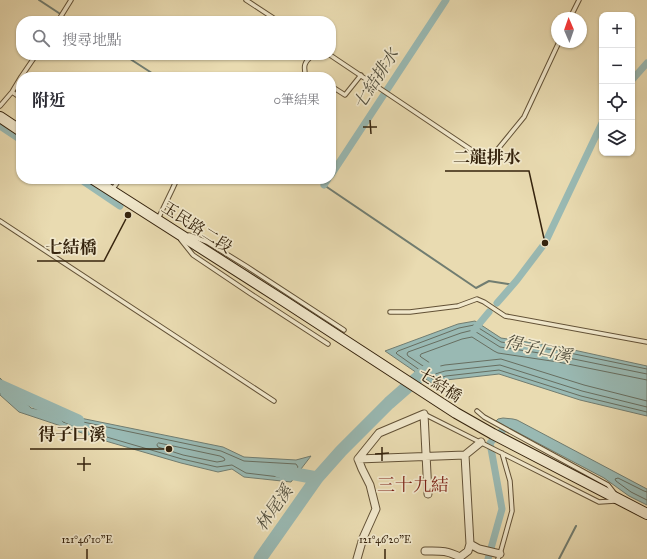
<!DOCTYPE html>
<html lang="zh-TW">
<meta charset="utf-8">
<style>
body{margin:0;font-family:"IM FELL Great Primer","Noto Serif TC",serif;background:#f2f2f3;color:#2b2b33}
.controls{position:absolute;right:12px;top:12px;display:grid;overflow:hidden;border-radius:8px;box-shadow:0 1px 3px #0004}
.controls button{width:36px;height:36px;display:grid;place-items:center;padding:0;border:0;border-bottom:1px solid #e1e1e2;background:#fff;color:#2b2b33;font:20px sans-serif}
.compass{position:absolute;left:551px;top:12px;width:36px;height:36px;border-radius:50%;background:#fff;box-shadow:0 1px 3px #0004;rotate:358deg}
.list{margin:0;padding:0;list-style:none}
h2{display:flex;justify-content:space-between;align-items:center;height:52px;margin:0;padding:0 16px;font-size:17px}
h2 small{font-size:13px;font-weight:400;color:#7c7c81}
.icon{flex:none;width:22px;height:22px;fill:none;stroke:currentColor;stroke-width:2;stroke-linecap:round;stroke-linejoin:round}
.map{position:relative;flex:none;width:647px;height:559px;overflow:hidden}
.search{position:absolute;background:#fff;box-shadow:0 1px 3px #0004;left:16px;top:16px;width:320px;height:44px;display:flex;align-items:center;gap:10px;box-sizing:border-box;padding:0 14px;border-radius:16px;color:#7c7c81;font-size:15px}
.panel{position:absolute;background:#fff;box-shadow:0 1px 3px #0004;left:16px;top:72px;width:320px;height:112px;border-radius:16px}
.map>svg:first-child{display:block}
.water{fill:#99b9b3;stroke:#717d71}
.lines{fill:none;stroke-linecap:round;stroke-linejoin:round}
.shore{stroke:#676e60;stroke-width:1}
.stream{stroke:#717d71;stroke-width:2}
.canal{stroke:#99b9b3;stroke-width:7}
.river{stroke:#99b9b3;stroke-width:13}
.lane-casing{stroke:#625136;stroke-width:5.5}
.street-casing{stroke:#625136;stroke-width:9}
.secondary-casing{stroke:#35230d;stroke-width:12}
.lane{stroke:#f1e8cc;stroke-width:3.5}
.street{stroke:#f1e8cc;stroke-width:7}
.secondary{stroke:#f1e8cc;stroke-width:10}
.ticks{fill:none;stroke:#35230d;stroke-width:1.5}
.labels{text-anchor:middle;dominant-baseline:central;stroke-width:3.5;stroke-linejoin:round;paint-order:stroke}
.street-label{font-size:16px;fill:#35230d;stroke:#f1e8cc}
.water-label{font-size:17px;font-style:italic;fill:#53503f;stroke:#f1e8cc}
.quarter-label{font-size:18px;fill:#7a1f14;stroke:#f1e8cc}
.ticks-label{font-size:10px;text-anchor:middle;fill:#35230d;stroke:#f1e8cc;stroke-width:3.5;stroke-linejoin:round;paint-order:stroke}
.leader{fill:none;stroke:#35230d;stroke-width:1.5}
.callout-dot{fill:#35230d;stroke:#f1e8cc;stroke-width:1.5}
.callout-label{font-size:17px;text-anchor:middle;font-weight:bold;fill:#35230d;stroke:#f1e8cc;stroke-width:3.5;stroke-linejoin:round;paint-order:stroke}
</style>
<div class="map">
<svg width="647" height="559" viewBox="0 0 647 559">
<rect width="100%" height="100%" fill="#e9dbb1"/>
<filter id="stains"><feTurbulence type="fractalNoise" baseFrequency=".005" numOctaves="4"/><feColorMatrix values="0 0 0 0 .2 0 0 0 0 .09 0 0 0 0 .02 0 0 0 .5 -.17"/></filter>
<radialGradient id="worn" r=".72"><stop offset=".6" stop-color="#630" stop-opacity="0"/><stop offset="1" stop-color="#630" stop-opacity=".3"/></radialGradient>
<!-- water -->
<path class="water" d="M475 321 501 338 560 347 647 366V416L580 400 499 374 446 380 433 384 385 351 458 324Z
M0 378 31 408 223 447 244 457 296 460 311 456 291 482 244 477 232 469 218 472 181 463 109 442 19 412 0 395Z
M503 418 513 419 517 420 647 489V505L629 496 604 478 496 421 498 419Z"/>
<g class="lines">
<!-- shore -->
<path class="shore" d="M647 369 560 351 501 342 474 325 459 328 398 351 396 353 397 354 434 380 446 376 499 370 581 396 647 412
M647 374 559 356 500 347 473 330 461 333 408 352 407 354 408 356 435 374 445 371 500 365 582 391 647 407
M647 380 558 362 498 353 494 351 472 337 462 339 421 354 420 356 421 357 436 367 445 365 501 359 584 385 647 401
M64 418 221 451 244 461 296 464 298 467 290 477 288 478 246 473 232 465 217 467 182 459 110 438 63 422 62 420Z
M159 443 220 456 224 458 225 460 223 461 217 462 183 455 158 447 157 445Z
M647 492 644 491 618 478 615 479 616 481 631 492 647 500"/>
<!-- stream -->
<path class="stream" d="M39 0 71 21
M124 55 158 77
M315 179 476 288 489 281 508 284H514
M559 559 576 526"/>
<!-- canal -->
<path class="canal" d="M632 80 647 63
M0 126 21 140
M331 175 446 0
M80 179 120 206
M324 185 328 179
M497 303 517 280 545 243 602 123
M474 330 489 312
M488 559 502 509 490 443 510 423 514 425"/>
<!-- river -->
<path class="river" d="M0 386 78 421
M279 471 317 478
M260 559 317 478 341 451 389 403 422 374 434 367"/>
<defs>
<path id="lane" d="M246 0 278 21
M570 18 579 0
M58 21 71 0
M330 55 482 157 488 159 493 155 524 117 559 42
M21 77 36 55
M306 77C303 66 304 62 313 55
M331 86 345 95 361 75
M12 92 21 98
M0 106 12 92 21 77
M112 190 120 179
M158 219 172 190 177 179
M0 221 274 401
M189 235 207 242 246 266 344 330
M181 240 193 255 251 294 328 344
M390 312H410L458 306 477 299 484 302 505 316 647 342
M477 411 484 417 608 485 615 494
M424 414 599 502 615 501
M498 559 500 554 512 511 510 481 502 453"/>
<path id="street" d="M358 459 379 433 424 414 428 494
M358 459 465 455 481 442
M470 544 479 549 500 554
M425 551C441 551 445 550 460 557L468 551 470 544 465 455
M357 559 363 538 376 509 370 485 362 469 358 459"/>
<path id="secondary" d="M0 117 21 131
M93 179 284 301 456 413 493 434 647 514"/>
</defs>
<!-- lane casing -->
<use href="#lane" class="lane-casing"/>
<!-- street casing -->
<use href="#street" class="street-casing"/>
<!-- secondary casing -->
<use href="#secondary" class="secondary-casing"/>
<!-- lane -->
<use href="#lane" class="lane"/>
<!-- street -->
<use href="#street" class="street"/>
<!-- secondary -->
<use href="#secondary" class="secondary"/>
</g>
<!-- ticks -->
<path class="ticks" d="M370 120 371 134M363 127H377M382 447V461M375 454 389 453M84 457V471M77 464H91M87 549V559M385 549V559"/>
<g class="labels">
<!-- street labels -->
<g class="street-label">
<text transform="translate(197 227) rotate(33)">玉民路二段</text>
<text transform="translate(440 385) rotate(33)">七結橋</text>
</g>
<!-- water labels -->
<g class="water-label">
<text transform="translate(376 79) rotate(-57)">七結排水</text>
<text transform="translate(538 349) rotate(13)">得子口溪</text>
<text transform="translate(274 508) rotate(-55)">林尾溪</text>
</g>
<!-- quarter labels -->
<g class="quarter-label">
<text x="413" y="485">三十九結</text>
</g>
</g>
<g class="ticks-label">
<text x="87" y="543">121°46'10"E</text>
<text x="385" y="543">121°46'20"E</text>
</g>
<!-- callouts -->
<path class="leader" d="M545 243L529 171H445M128 215L104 261H37M169 449L114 449H30"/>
<g class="callout-dot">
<circle cx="545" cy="243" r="4"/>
<circle cx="128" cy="215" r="4"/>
<circle cx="169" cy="449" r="4"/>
</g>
<g class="callout-label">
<text x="487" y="163">二龍排水</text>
<text x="71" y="253">七結橋</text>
<text x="72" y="440">得子口溪</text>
</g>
<rect width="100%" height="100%" filter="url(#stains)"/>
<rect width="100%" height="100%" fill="url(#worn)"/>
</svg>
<div class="controls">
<button>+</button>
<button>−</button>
<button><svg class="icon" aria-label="locate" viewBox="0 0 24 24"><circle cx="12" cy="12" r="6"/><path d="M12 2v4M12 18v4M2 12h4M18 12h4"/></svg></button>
<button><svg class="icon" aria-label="layers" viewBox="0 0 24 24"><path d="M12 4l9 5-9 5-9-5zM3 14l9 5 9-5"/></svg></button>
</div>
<svg class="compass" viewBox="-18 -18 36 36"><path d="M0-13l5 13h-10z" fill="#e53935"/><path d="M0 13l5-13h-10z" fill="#7c7c81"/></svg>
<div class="search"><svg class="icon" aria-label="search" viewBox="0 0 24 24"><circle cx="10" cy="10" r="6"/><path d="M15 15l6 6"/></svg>搜尋地點</div>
<section class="panel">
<h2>附近<small>0筆結果</small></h2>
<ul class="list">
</ul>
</section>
</div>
